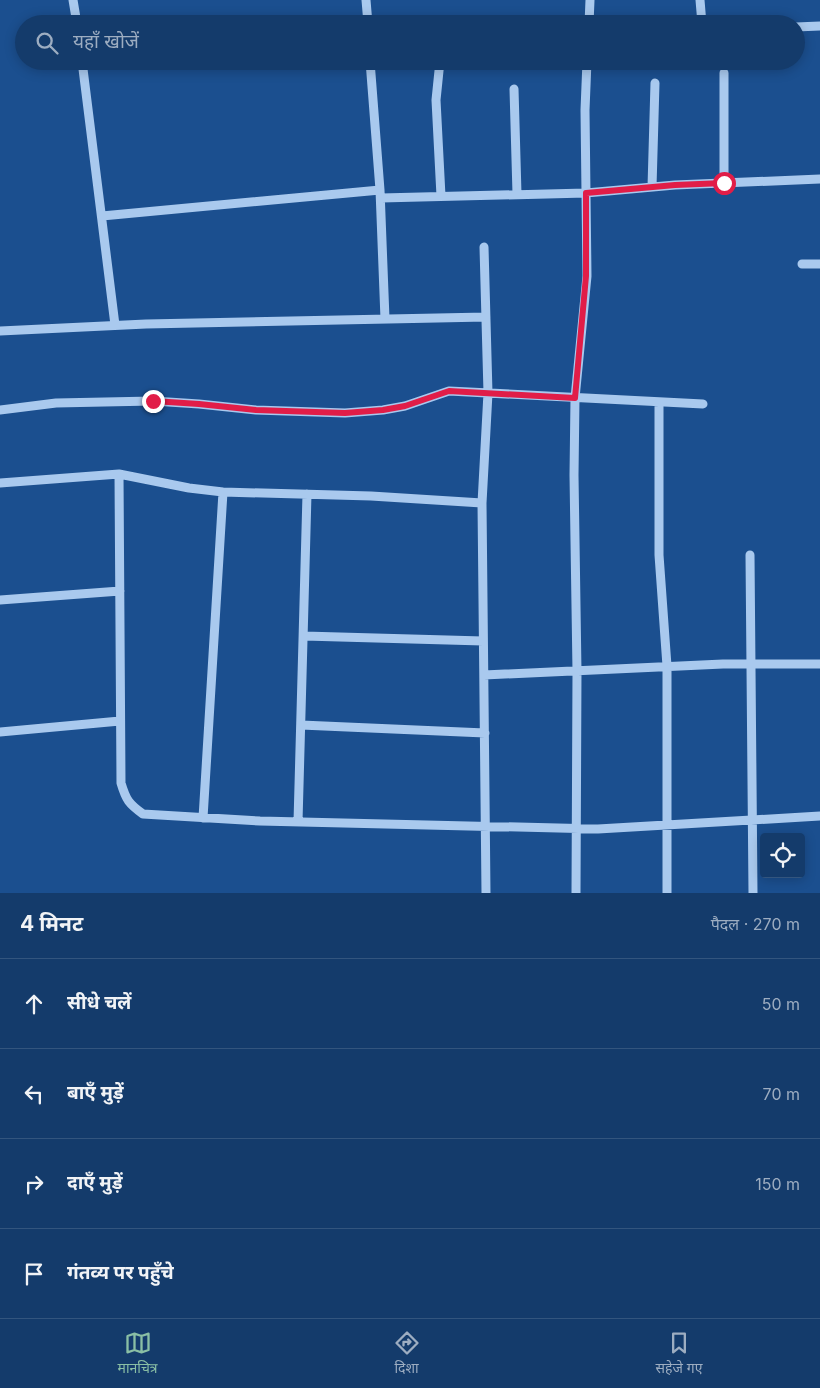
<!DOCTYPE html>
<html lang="hi">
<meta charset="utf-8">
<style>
body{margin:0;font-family:Inter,"Noto Sans Devanagari",sans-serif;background:#214673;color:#f1f3f6}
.controls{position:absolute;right:15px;bottom:15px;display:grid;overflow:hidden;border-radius:5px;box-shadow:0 2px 12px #0003}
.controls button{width:45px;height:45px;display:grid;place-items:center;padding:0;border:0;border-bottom:1px solid #33557e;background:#143b6b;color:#f1f3f6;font:25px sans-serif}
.stop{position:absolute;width:15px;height:15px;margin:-11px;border:4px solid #e11d48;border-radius:50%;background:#fff}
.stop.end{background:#e11d48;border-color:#fff;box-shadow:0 1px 5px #0008}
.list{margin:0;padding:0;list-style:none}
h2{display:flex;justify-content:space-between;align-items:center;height:65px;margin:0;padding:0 20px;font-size:21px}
h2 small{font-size:16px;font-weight:400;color:#9dadc1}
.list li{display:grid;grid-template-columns:32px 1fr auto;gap:15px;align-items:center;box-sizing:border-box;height:90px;padding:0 20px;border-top:1px solid #33557e}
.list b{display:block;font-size:19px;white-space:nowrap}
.list em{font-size:16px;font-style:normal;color:#9dadc1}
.icon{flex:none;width:28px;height:28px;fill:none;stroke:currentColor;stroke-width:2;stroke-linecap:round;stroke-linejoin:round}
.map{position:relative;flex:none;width:820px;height:893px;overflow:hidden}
.search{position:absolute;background:#143b6b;box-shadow:0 2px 12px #0003;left:15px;right:15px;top:15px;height:55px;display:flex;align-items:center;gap:12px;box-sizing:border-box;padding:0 18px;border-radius:28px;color:#9dadc1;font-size:19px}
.sheet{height:425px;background:#143b6b}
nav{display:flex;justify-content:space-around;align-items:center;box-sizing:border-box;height:70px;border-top:1px solid #33557e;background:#143b6b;font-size:14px;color:#9dadc1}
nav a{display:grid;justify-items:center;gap:2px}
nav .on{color:#8abfa5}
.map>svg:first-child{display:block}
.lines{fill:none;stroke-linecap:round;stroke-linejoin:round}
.minor{stroke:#a9c9ee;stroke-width:9}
.route{stroke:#e11d48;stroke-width:6}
</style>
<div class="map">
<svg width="820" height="893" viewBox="0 0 820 893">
<rect width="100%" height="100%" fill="#1b4f8f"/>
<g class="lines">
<!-- minor -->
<path class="minor" d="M73 0 77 24
M366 0 368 24
M700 0 702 24
M589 24 590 0
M796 27 820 26
M82 61 115 325
M370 61 380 190 385 319
M440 61 436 100 441 196
M514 89 517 194
M724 183V73
M652 187 655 83
M381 198 586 193 675 185 820 179
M102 216 380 190
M484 247 488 393 482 503 486 893
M802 264H820
M0 331 146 324 486 317
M659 402V555L667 666V893
M0 410 56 403 153 401 199 404 256 410 345 413 383 410 405 406 449 391 703 404
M119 474 121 783C126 800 129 804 143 814L260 821 598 829 820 816
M0 483 119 474 189 488 223 492 371 496 482 503
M750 555 753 893
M0 600 120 591
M304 636 483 641
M484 675 723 664H820
M301 725 485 733
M0 732 120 721
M203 818 223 492
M298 822 307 494
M576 893 577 671 574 475 575 398 587 276 585 110 587 61"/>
</g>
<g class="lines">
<!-- route -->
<path class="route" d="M153 401 199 404 256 410 345 413 383 410 405 406 449 391 575 398 586 276V193L675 185 724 183"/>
</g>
</svg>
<div class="controls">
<button><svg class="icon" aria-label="locate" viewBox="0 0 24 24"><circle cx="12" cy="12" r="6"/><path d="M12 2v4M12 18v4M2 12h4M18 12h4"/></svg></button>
</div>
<div class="stop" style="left:724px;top:183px"></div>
<div class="stop end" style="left:153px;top:401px"></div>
<div class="search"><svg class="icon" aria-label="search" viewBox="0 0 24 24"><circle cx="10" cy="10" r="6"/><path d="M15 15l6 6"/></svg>यहाँ खोजें</div>
</div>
<section class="sheet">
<h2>4 मिनट<small>पैदल · 270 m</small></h2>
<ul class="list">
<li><svg class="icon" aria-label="ahead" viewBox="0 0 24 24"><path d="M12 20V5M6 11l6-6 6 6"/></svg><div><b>सीधे चलें</b></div><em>50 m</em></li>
<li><svg class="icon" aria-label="left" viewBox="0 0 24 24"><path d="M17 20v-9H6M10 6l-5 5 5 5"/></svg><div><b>बाएँ मुड़ें</b></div><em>70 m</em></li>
<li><svg class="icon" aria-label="right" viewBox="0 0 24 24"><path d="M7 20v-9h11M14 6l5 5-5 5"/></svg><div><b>दाएँ मुड़ें</b></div><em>150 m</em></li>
<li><svg class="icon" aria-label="arrive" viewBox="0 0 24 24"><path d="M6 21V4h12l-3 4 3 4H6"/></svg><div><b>गंतव्य पर पहुँचे</b></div></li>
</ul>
</section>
<nav>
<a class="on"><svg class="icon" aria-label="map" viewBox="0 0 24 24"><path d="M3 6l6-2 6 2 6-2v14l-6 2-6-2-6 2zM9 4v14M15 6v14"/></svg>मानचित्र</a>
<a><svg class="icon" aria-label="directions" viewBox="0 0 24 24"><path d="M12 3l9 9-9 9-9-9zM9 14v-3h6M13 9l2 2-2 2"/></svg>दिशा</a>
<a><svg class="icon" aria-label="saved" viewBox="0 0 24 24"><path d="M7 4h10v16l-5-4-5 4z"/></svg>सहेजे गए</a>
</nav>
